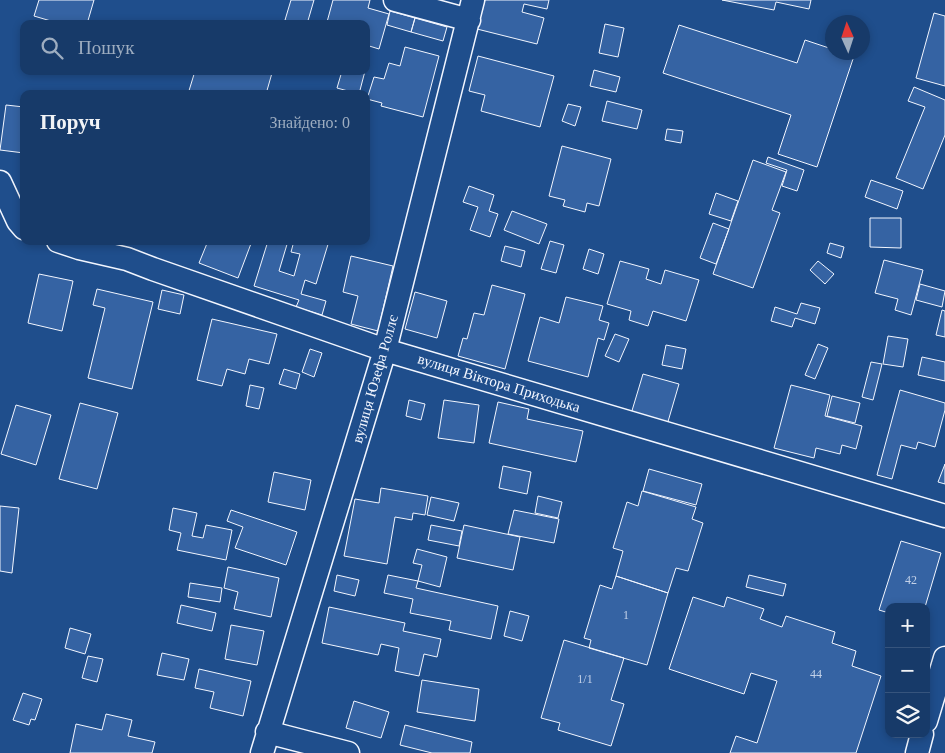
<!DOCTYPE html>
<html lang="uk">
<meta charset="utf-8">
<style>
body{margin:0;font-family:Georgia,serif;background:#244571;color:#f1f3f6}
.controls{position:absolute;right:15px;bottom:15px;display:grid;overflow:hidden;border-radius:10px;box-shadow:0 2px 8px #0003}
.controls button{width:45px;height:45px;display:grid;place-items:center;padding:0;border:0;border-bottom:1px solid #36547d;background:#173a69;color:#f1f3f6;font:25px sans-serif}
.compass{position:absolute;left:825px;top:15px;width:45px;height:45px;border-radius:50%;background:#173a69;box-shadow:0 2px 8px #0003;rotate:357deg}
.list{margin:0;padding:0;list-style:none}
h2{display:flex;justify-content:space-between;align-items:center;height:65px;margin:0;padding:0 20px;font-size:21px}
h2 small{font-size:16px;font-weight:400;color:#9eadc0}
.icon{flex:none;width:28px;height:28px;fill:none;stroke:currentColor;stroke-width:2;stroke-linecap:round;stroke-linejoin:round}
.map{position:relative;flex:none;width:945px;height:753px;overflow:hidden}
.search{position:absolute;background:#173a69;box-shadow:0 2px 8px #0003;left:20px;top:20px;width:350px;height:55px;display:flex;align-items:center;gap:12px;box-sizing:border-box;padding:0 18px;border-radius:10px;color:#9eadc0;font-size:19px}
.panel{position:absolute;background:#173a69;box-shadow:0 2px 8px #0003;left:20px;top:90px;width:350px;height:155px;border-radius:10px}
.map>svg:first-child{display:block}
.building{fill:#3563a3;stroke:#f2f6ff}
.lines{fill:none;stroke-linecap:round;stroke-linejoin:round}
.minor-casing{stroke:#f2f6ff;stroke-width:25}
.minor{stroke:#1f4e8c;stroke-width:22}
.labels{text-anchor:middle;dominant-baseline:central;stroke-width:4;stroke-linejoin:round;paint-order:stroke}
.number-label{font-size:12px;fill:#c3d1e8}
.street-label{font-size:15px;fill:#f2f6ff;stroke:#1f4e8c}
</style>
<div class="map">
<svg width="945" height="753" viewBox="0 0 945 753">
<rect width="100%" height="100%" fill="#1f4e8c"/>
<!-- building -->
<path class="building" d="M39 0H94L87 24H61L34 16Z
M291 0H314L307 24H298L285 20Z
M333 0H370L368 8 389 14 379 49 366 45V24H334L327 22Z
M485 0H549L547 9 524 4 522 12 544 18 537 44 477 29Z
M722 0H811L809 9 776 2 774 10Z
M390 11 415 18 411 32 387 25Z
M934 13 945 16V86L916 78Z
M415 18 447 27 443 41 411 32Z
M605 24 624 28 618 57 599 53Z
M679 25 797 63 805 40 832 49V52H842L854 56 817 167 778 154 791 115 663 73Z
M405 47 439 56 423 117 381 106 382 103 367 99 374 77 384 79 389 63 400 66Z
M478 56 554 76 540 127 481 111 485 95 469 91Z
M594 70 620 77 616 92 590 86Z
M195 71H266L272 73 266 94H188Z
M342 71H365L359 94 337 88Z
M914 87 945 100V135L923 189 896 178 925 107 908 101Z
M607 101 642 110 637 129 602 121Z
M568 104 581 107 575 126 562 121Z
M6 105 24 107V153L0 150Z
M667 129 683 131 681 143 665 140Z
M562 146 611 159 599 206 587 203 585 212 563 206 565 200 549 196Z
M768 157 804 170 797 191 782 186 787 170 766 163Z
M753 160 786 172 772 210 780 213 753 288 713 274Z
M871 180 903 191 897 209 865 197Z
M469 186 494 195 489 211 498 214 490 237 470 230 478 207 463 202Z
M716 193 738 201 731 221 709 214Z
M512 211 547 224 539 244 504 230Z
M870 218H901V248L870 247Z
M713 223 729 229 716 264 700 258Z
M208 241H252L238 278 199 263Z
M268 241H288L279 271 294 276 300 254 291 252 294 241H329L316 284 305 280 301 294 326 301 322 315 296 307 299 300 254 286Z
M550 241 564 245 556 273 541 269Z
M830 243 844 247 841 258 827 253Z
M505 246 525 251 521 267 501 261Z
M589 249 604 254 598 274 583 269Z
M351 256 393 266 378 331 351 324 358 296 343 292Z
M884 260 923 270 911 315 895 310 898 299 875 293Z
M620 261 649 269 646 279 661 284 665 270 699 280 686 321 653 311 648 326 629 320 631 311 607 304Z
M818 261 834 274 825 284 810 270Z
M39 274 73 281 62 331 28 323Z
M920 284 945 291 942 307 916 300Z
M492 285 525 294 505 369 458 356 463 338 467 339 474 313 484 315Z
M97 289 153 302 132 389 88 378 105 308 93 305Z
M162 290 184 295 180 314 158 309Z
M415 292 447 301 437 338 405 329Z
M566 297 603 306 599 320 609 323 604 340 598 338 588 377 528 361 540 317 559 323Z
M801 303 820 308 815 324 795 318 792 327 771 321 775 307 797 314Z
M942 310 945 311V337L936 335Z
M212 319 277 334 269 364 249 359 245 374 227 369 222 386 197 380Z
M615 334 629 339 619 362 605 356Z
M888 336 908 339 903 367 883 364Z
M818 344 828 348 815 379 805 375Z
M666 345 686 349 682 369 662 365Z
M310 349 322 353 314 377 302 372Z
M922 357 945 362V381L918 375Z
M871 362 882 364 873 400 862 397Z
M284 369 300 374 296 389 279 384Z
M643 374 679 384 667 425 631 414Z
M250 385 264 388 259 409 246 406Z
M791 385 830 395 825 416 862 426 856 449 842 445 840 454 816 448 814 458 774 448Z
M900 390 945 403V410L935 447 918 442 916 449 901 445 892 479 877 475Z
M832 396 860 403 855 423 827 416Z
M409 400 425 404 421 420 406 416Z
M444 400 479 405 474 443 438 438Z
M498 402 529 409 527 419 583 431 576 462 489 443Z
M80 403 118 413 97 489 59 479Z
M16 405 51 415 36 465 1 454Z
M945 464V484L938 482Z
M503 466 531 472 527 494 499 488Z
M649 469 702 484 696 505 643 491Z
M274 472 311 480 305 510 268 502Z
M381 488 428 496 425 515 413 513 412 520 395 517 387 564 344 556 355 499 379 503Z
M642 491 696 507 692 519 703 523 688 571 676 568 668 593 616 576 623 551 613 548 627 502 638 506Z
M538 496 562 502 558 518 535 513Z
M431 497 459 503 454 521 427 515Z
M0 506 19 508 12 573 0 571Z
M173 508 197 513 192 536 203 538 206 525 232 530 226 560 177 550 181 533 169 530Z
M231 510 297 532 286 565 235 548 243 527 227 521Z
M514 510 559 519 554 543 508 534Z
M431 525 462 531 459 546 428 540Z
M464 525 520 537 513 570 457 558Z
M901 541 941 553 925 607H889V613L879 610Z
M417 549 447 557 440 587 418 581 422 565 413 563Z
M228 567 279 578 271 617 234 609 238 592 224 588Z
M337 575 359 580 355 596 334 591Z
M388 575 418 581 416 588 498 606 491 639 449 630 451 621 410 613 413 599 384 593Z
M749 575 786 584 783 596 746 587Z
M616 576 668 593 647 665 589 648 591 640 584 638 600 585 612 589Z
M190 583 222 588 220 602 188 597Z
M693 597 724 607 727 597 764 609 760 619 782 627 786 616 835 632 832 643 856 651 852 666 881 676 856 753H730L736 736 757 743 777 681 751 673 744 694 669 669Z
M181 605 216 613 212 631 177 623Z
M329 607 405 623 403 631 441 639 437 657 424 654 419 676 395 671 399 648 381 644 378 655 322 643Z
M510 611 529 616 522 641 504 636Z
M231 625 264 631 257 665 225 659Z
M70 628 91 634 85 654 65 648Z
M564 640 624 658 611 700 624 704 611 746 558 730 560 723 541 718Z
M162 653 189 659 184 680 157 675Z
M88 656 103 659 97 682 82 678Z
M199 669 251 681 243 716 210 708 214 692 195 688Z
M422 680 479 689 475 721 417 712Z
M23 693 42 699 35 720 31 719 29 725 13 720Z
M354 701 389 712 381 738 346 728Z
M106 714 132 720 128 736 155 742 152 753H70L76 724 102 730Z
M405 725 472 742 470 753H432L400 745Z"/>
<g class="lines">
<defs>
<path id="minor" d="M395 0 469 20
M0 182 18 221 24 228
M58 241 79 248 127 259 153 269 385 350 945 516
M926 721 945 658
M267 732 348 753
M262 753 385 350 473 0
M917 753 922 734"/>
</defs>
<!-- minor casing -->
<use href="#minor" class="minor-casing"/>
<!-- minor -->
<use href="#minor" class="minor"/>
</g>
<g class="labels">
<!-- number labels -->
<g class="number-label">
<text x="911" y="580">42</text>
<text x="626" y="615">1</text>
<text x="816" y="674">44</text>
<text x="585" y="679">1/1</text>
</g>
<!-- street labels -->
<g class="street-label">
<text transform="translate(375 379) rotate(-74)">вулиця Юзефа Роллє</text>
<text transform="translate(499 383) rotate(17)">вулиця Віктора Приходька</text>
</g>
</g>
</svg>
<div class="controls">
<button>+</button>
<button>−</button>
<button><svg class="icon" aria-label="layers" viewBox="0 0 24 24"><path d="M12 4l9 5-9 5-9-5zM3 14l9 5 9-5"/></svg></button>
</div>
<svg class="compass" viewBox="-18 -18 36 36"><path d="M0-13l5 13h-10z" fill="#e53935"/><path d="M0 13l5-13h-10z" fill="#9eadc0"/></svg>
<div class="search"><svg class="icon" aria-label="search" viewBox="0 0 24 24"><circle cx="10" cy="10" r="6"/><path d="M15 15l6 6"/></svg>Пошук</div>
<section class="panel">
<h2>Поруч<small>Знайдено: 0</small></h2>
<ul class="list">
</ul>
</section>
</div>
